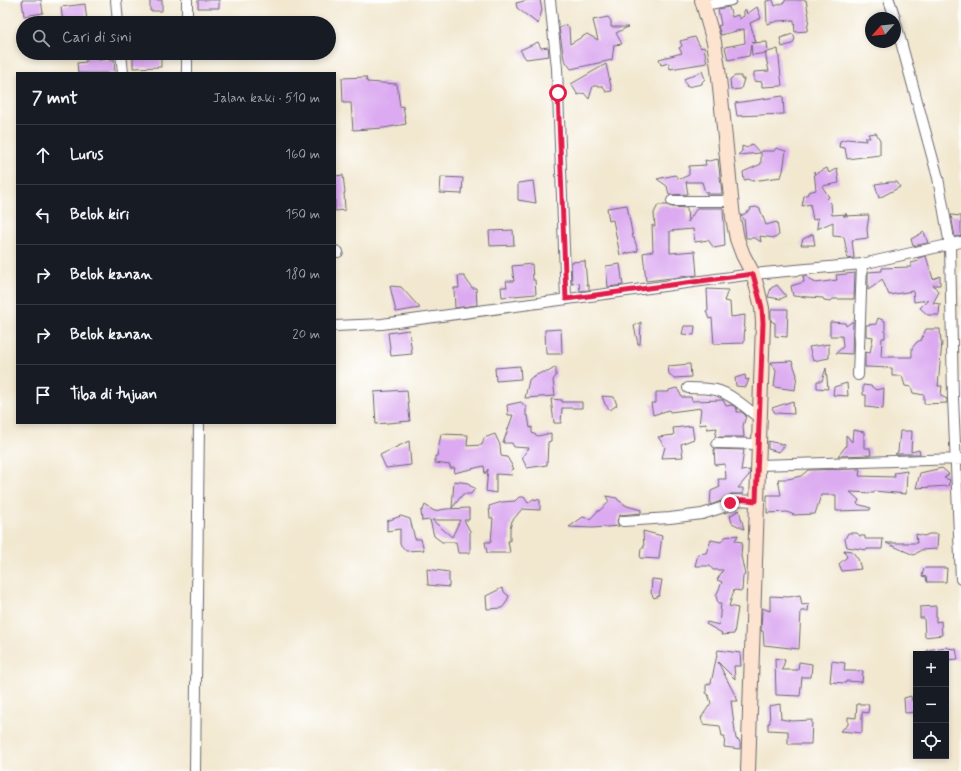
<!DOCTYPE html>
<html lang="id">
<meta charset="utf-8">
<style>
body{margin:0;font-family:Mynerve,sans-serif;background:#242831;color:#f1f3f6}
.controls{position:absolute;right:12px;bottom:12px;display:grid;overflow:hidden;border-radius:0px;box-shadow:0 2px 6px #0003}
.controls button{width:36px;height:36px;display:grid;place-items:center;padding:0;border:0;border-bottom:1px solid #363941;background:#171b24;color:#f1f3f6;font:20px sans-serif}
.compass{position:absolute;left:865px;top:12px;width:36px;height:36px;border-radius:50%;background:#171b24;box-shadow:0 2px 6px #0003;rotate:243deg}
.stop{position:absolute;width:12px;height:12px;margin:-9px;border:3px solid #e11d48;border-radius:50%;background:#fff}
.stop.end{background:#e11d48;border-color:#fff;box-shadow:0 1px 4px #0008}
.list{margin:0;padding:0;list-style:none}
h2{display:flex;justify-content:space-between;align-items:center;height:52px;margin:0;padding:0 16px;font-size:17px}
h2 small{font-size:13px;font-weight:400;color:#9ea1a6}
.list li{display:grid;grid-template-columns:26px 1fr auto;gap:12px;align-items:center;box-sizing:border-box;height:60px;padding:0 16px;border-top:1px solid #363941}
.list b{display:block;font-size:15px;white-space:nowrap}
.list em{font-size:13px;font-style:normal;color:#9ea1a6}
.icon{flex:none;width:22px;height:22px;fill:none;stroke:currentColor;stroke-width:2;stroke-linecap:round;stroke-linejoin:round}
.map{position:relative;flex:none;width:961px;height:771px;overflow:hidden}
.search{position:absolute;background:#171b24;box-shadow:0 2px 6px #0003;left:16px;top:16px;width:320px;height:44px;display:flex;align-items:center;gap:10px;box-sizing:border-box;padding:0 14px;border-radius:22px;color:#9ea1a6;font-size:15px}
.panel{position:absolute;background:#171b24;box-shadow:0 2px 6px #0003;left:16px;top:72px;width:320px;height:352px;border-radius:0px}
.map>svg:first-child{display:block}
.building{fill:#dbaaf0;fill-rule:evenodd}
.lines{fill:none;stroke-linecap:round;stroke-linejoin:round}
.street-casing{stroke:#6b676f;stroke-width:12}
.secondary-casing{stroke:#6b676f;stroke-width:16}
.street{stroke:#fff;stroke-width:10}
.secondary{stroke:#fde4d0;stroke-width:14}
.route{stroke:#e11d48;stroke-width:5}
</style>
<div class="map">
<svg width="961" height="771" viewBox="0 0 961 771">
<rect width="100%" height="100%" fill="#fff"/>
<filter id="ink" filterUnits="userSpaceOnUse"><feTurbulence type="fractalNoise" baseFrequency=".025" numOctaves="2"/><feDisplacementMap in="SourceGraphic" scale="8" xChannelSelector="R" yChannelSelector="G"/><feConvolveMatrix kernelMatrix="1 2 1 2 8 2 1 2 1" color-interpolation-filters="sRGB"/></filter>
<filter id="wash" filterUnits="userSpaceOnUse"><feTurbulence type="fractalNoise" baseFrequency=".012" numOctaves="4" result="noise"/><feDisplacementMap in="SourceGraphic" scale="16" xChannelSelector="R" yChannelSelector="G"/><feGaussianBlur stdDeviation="0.9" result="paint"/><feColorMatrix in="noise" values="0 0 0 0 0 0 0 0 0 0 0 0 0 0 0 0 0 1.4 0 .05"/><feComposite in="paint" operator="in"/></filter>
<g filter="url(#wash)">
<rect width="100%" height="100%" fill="#f2e8d0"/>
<g id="blocks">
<!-- building -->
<path class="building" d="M22 0H41L43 13 24 16Z
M150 0H162V11H150Z
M198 0H219V8H198Z
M528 0H540L542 10 538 24 517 8 516 3Z
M773 0 775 6 785 2V0H806L809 17 807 31 795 32 794 20 778 21 767 24 766 1Z
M85 4 87 22 63 23 61 7Z
M729 7 732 17 738 15 739 19 744 16V10H746L747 14 757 7 761 18 750 23 756 42 752 43 767 42 768 52 778 49 782 86 762 87V82L754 81V72L769 71 765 53H767L752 55 751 45 749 56 728 60 725 47 745 43 744 29 721 35 718 26 721 25 718 9Z
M608 17 611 21V27H628L616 33 622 44 614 45 612 60 571 69 564 59 559 28 566 25 569 27 570 44 587 34 598 40 593 20Z
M793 34 795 39 792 44 782 47 780 38Z
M695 37 701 48 704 47 707 63 670 69 669 63 661 65 659 59 682 53 679 48 682 46 680 41Z
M538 42 541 48 548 47 549 56 526 59 520 50Z
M85 53H98L99 60 114 59 115 73H78L77 63 86 62Z
M161 53V67L133 68V54Z
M606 64 612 91 606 92 603 86H593L589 99 584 93 578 95 571 84Z
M702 71 705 79 702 82V84L687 87 684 79Z
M735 76H741V79H744L741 89 731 90 730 79Z
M366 77 367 82 397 84 400 107 403 106 406 124 384 128 353 130 351 103H343L342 78Z
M783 96 784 114 737 116 735 103Z
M876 133 880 140V155L847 159 845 148 839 147 840 141 847 139 866 141 865 138H870L868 134Z
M752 144 760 153 738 155 742 151V146L747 148Z
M776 148 786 151 783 171 781 177 752 181 749 179 744 180 743 172 761 164V151H774Z
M718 159 722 194H706L708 192H705L702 182H686L688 194 669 195 667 186 657 179 675 175 680 179 689 175V166L706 165 705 160 709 161Z
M827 168 829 173 837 168 839 183 822 186 829 197 827 199 831 203 832 215 847 214 843 216 869 215 867 229 868 238 852 240 854 258 848 259 844 237 833 236V222L817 229 818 218 813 220 810 204 802 206 804 196 808 194V192L816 190 814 171 815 174Z
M343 175 345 193H344L345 210 335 211V176Z
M441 177 463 178 462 194 440 193Z
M533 181 536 203 518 200V183Z
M890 182H897L900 187 879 198 875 184Z
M627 205 633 238H634L638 251 620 255 613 220 609 221 607 208Z
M658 205H667L672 207 687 208 688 222 697 208H723L725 246 714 248 708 240 695 242 693 229 670 231V253L695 251 697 275 646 281 643 253 653 251 652 225 655 227 654 213Z
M756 207 760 209 766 225 777 222 779 235 775 238 760 236 761 242 755 238H746L744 219 741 216 751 210 750 208Z
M951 215 961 216V236L955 237Z
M513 230 514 245 490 246 489 231Z
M924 232 928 243 913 246 911 239Z
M813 234 815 245H801L803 239Z
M926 256 933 279 940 276V285H933L939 292 933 303 940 304 939 315H928L920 308 928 300 914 302 913 291 889 295 882 279 874 286 868 290V272L882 271V268L911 267V263L919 261 918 258Z
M585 261 587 285H589V290L580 291 579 283 572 284 571 262Z
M532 264 533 280H535L536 294 502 297 501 287H507L506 281H514L512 266Z
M620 264 623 285 608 287 606 266Z
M855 273 854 299H833L831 301 824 300 823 298 793 296 791 286 804 282 803 276H807L810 280 816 283 837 280 836 275Z
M458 276H464L472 288H476L477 305 455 308 454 288H459Z
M777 285 786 296 781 299 768 297 771 288Z
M390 286 401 287 420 308 396 312Z
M707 289 728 290 724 301 730 302 731 317 745 315 744 343 714 344 712 318 709 319 706 311H708Z
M772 309H788L787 337 775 336V323L771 321V312Z
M878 318 885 321V338H882L881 357H912V348L917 342 921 340 926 329H940L941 342H942L938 386H942L941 396 947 399V403L924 404V395L913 393 911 387 905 386 902 376H892V368L865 367V352L870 353 873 337 866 336V325L876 324Z
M853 321 852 354 836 353 843 347 842 336H830V322L845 323 846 326Z
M641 322 640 344H638L634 326Z
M684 326H695L694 335 682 334Z
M561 329 562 354H546L545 330Z
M409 330 412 354 391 356 388 333Z
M829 344V358L813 361 809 347Z
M792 361 797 375 795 390 774 387 776 371 771 362Z
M690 364 691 377 674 378 669 374 668 366Z
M520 366 521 379 496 381 495 368Z
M556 367V376L553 380 555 396 525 398 529 380 532 377 543 372H548Z
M826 368 828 389 817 388V381H822Z
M745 375 746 380 749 379 746 387 736 386 735 378Z
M847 383 848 396 833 395 834 387Z
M863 385 871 386 876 390 884 388 883 409 866 407V395H863Z
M677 388 682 397H691L692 401 723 400 726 406 732 405 735 407 737 409V412H742L746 416 743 426 744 437H715L717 428 707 429 706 424 699 425 701 408 670 412 669 410 653 415 651 403H656V392H669V390Z
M407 390 410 421 376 424 374 392Z
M602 396 614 397 617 405 610 410 605 404Z
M551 399 562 400V402H582V408H562L561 423H554Z
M793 401 794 414 775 413 772 408Z
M521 402 526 407V416H528L530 428 532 427V433L538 436 551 433V441L548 442 547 465 527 468 523 460 522 457 529 448 514 447 512 443H503L513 415H508L507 405Z
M692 426 694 439 681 444 683 457 662 458 665 447 658 437 674 435 673 428Z
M853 430 864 432V448H870L871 455 838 456 846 446V435L852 442Z
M900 431H912L911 452 919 450 920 454H895L898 452Z
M441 434 468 435 467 446 482 445 484 438 495 434 500 445 501 456 507 457 514 469 511 470 512 475 496 474V493L486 491 488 469 485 474 484 466 454 473 455 468H450V465L435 463V456H437Z
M409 441 411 465 386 468 380 455Z
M768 441 785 445 779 452 768 449Z
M714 449 744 450 741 471 750 470 749 475 738 488H743V494H731L721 501 710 505 711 491 720 487 718 479H726L725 464 715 465Z
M942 468 949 474 944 478 950 480 948 486 916 488 920 473Z
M860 469 859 476 895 477 894 473 907 471 906 494 874 491V493L850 492 859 500 857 504 871 508 870 510 836 511V495H821L815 514 794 515 787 512 767 513V495H781L778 479H788L801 476 808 470Z
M454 481 468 483 470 486 475 488 471 494H463L452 508Z
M606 496 617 498 618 500 627 506 641 510V513L620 515 617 521 619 526 592 528 569 527 583 517 590 519 598 511H599L609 502Z
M519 497H524L528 503 533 499 540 500V510L522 509 512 521 510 529V541H508L510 553H487L485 542H491L493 518H490L489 506 502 502 515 501Z
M425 505 434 511 446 509 469 508V520H464L470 531V553H458L456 542H442L434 536 430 520 422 521 421 511 423 510ZM432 520H460L452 537Z
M739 510 744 529 732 523 730 516Z
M401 516 410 519 415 539H421L424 550 406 551 400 544V529L387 531V521Z
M643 531 662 536 659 559 640 558 641 548H644Z
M848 533H857L860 536H865V539H883L882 549H867V550L847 547 845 539Z
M916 534 924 536 929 534H938L937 549 921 550 914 555 886 543H917Z
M738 535 735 541 742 542 741 556 745 575 743 576 742 591 734 590 729 606 738 608 734 634 721 635 722 633 706 624 707 622 719 625 721 603H718L716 596 722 582 717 580 723 570H713L710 566H695L698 554 706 553 711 540 721 542 725 537Z
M844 550 852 551 858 559 861 569 842 571 839 564 847 557Z
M924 568H947L946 582H927L926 577 922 576Z
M427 569 449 572V587L428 585Z
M652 579 662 580 659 596 654 598 651 593Z
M502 588 505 593 509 596 506 603 502 608 487 609 486 596Z
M800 595 802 605 809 604 808 611H801L799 649 764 645 763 631H761L762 608 770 611V596L789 597Z
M936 606V622L941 621 942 635 925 637 924 618H920V607Z
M947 647V648L956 649 958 659 946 660V654H927V650Z
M718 650 740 653 741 666H734L735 679 718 662 738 701H731L736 739 739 740 740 743V749L724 747 725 736H722L720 726 703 724 701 718 711 703 708 694 706 693V685L711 683Z
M775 658 785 660 782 670H798L799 662 812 664 811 677H802L800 696 776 695Z
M832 661 845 663 844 671H863L862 682 846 681V683L830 682Z
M911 696 912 701H916V712L905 713 904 698Z
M780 704 781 719 792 721 812 720 811 744H788V731L768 730V723H770L769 706Z
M857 704H869L868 713 862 712V733L840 731 848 725V717L856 718Z"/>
</g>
</g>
<g filter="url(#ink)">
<use href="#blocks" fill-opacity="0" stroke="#6b676f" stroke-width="1"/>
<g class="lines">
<defs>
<path id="street" d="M116 0 118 23
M187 0V23
M550 0 557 68 566 299
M889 0 895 18
M704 5 731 0
M895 20 938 178 950 245 953 398 961 579
M121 53 123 73
M187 53V73
M672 201H731
M335 251 338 252
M335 326 382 324 753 274 862 264 961 242
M858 375 862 264
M688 388C697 388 706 388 716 390 730 393 748 409 760 419
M717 443 758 444
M758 465 961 459
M623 521 670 518 702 514 724 507 734 500 756 501
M195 771 199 423"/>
<path id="secondary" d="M702 0 714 42 718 68 733 218 737 239 743 255 753 274 758 291 762 308 763 323 748 771"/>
</defs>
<!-- street casing -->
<use href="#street" class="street-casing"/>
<!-- secondary casing -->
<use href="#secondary" class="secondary-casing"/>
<!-- street -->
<use href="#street" class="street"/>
<!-- secondary -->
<use href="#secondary" class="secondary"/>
</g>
</g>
<g class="lines" filter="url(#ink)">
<!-- route -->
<path class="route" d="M558 93 566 299 753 274 762 308 763 323 756 501C748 500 738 498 730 503"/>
</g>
</svg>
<div class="controls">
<button>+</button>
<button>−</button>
<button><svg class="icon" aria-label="locate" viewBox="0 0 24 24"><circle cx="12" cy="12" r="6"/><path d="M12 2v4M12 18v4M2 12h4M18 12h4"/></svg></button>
</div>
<svg class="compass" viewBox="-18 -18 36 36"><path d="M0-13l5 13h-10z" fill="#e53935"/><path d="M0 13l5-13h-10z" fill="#9ea1a6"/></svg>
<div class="stop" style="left:558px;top:93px"></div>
<div class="stop end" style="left:730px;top:503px"></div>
<div class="search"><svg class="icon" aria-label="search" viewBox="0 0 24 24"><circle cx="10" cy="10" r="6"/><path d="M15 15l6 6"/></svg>Cari di sini</div>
<section class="panel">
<h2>7 mnt<small>Jalan kaki · 510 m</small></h2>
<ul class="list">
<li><svg class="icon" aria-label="ahead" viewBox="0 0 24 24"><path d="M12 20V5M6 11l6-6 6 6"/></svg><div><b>Lurus</b></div><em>160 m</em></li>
<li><svg class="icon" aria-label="left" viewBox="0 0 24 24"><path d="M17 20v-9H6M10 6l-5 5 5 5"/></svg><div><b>Belok kiri</b></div><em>150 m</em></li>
<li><svg class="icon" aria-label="right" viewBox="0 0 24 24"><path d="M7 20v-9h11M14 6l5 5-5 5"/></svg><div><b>Belok kanan</b></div><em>180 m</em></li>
<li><svg class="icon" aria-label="right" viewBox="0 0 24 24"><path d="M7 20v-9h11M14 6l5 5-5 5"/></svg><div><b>Belok kanan</b></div><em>20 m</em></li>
<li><svg class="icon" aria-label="arrive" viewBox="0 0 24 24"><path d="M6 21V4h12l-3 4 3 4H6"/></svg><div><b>Tiba di tujuan</b></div></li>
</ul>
</section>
</div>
